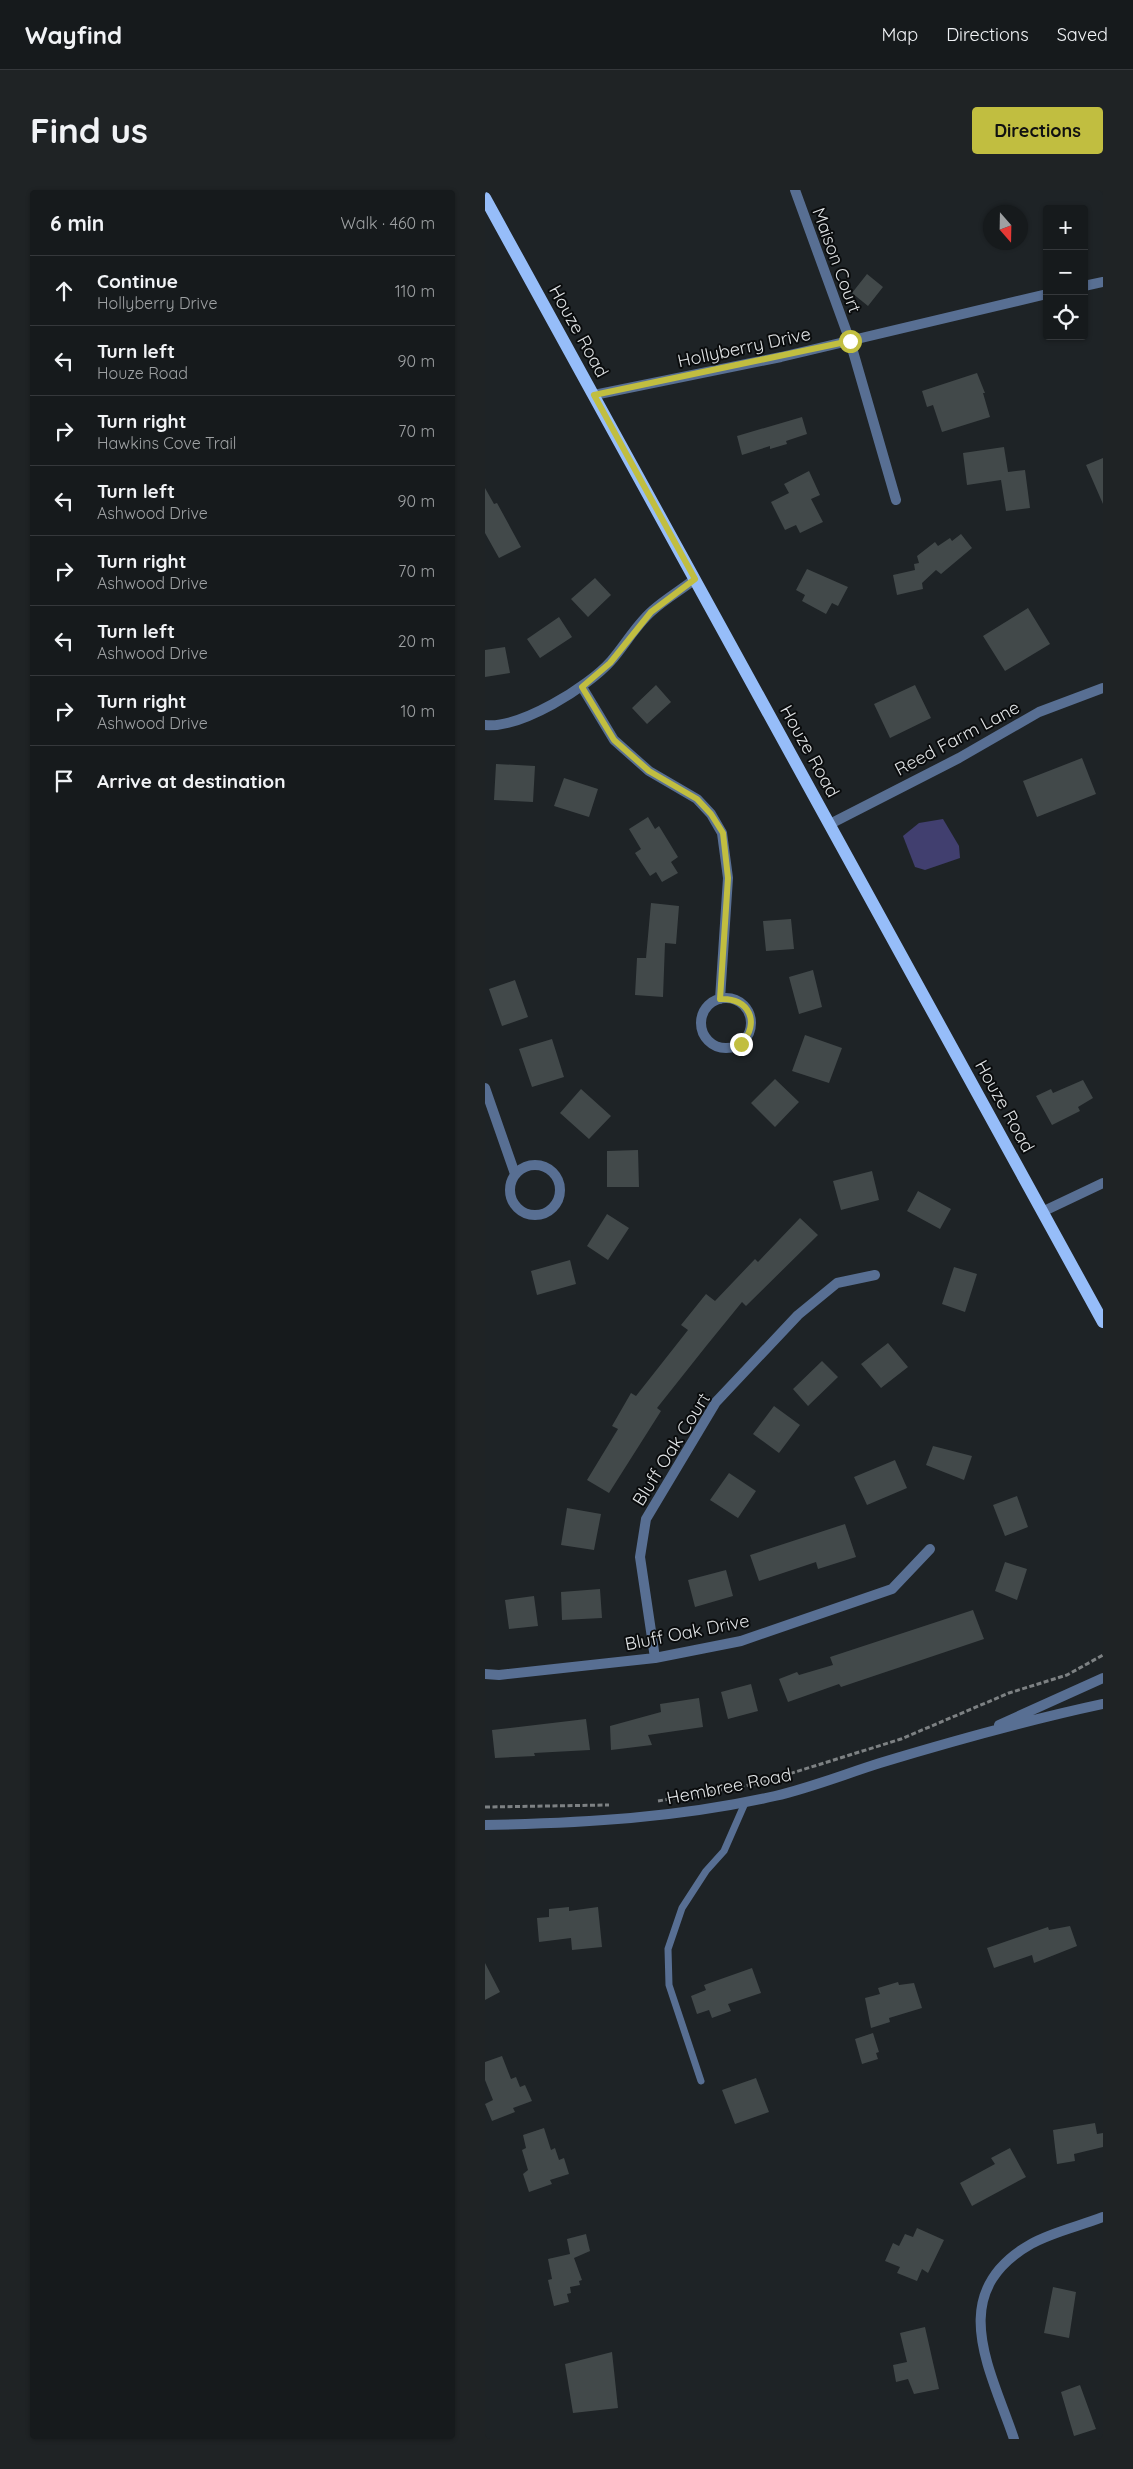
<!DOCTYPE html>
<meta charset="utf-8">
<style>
body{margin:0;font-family:Quicksand,sans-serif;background:#1f2325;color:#f1f3f6}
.controls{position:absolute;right:15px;top:15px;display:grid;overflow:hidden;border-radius:5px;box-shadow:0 1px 4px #0004}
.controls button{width:45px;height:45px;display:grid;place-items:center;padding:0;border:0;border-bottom:1px solid #35383b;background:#161a1c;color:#f1f3f6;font:25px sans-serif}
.compass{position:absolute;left:498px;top:15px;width:45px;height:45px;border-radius:50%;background:#161a1c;box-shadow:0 1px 4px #0004;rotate:160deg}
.stop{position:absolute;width:15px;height:15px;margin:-11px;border:4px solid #c1be40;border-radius:50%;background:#fff}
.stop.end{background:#c1be40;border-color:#fff;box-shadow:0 1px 5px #0008}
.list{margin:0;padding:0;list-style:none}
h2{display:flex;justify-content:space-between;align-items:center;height:65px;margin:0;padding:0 20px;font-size:21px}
h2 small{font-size:16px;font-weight:400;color:#9ea1a3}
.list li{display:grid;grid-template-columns:32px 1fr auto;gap:15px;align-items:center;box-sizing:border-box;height:70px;padding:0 20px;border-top:1px solid #35383b}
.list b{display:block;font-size:19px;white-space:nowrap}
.list p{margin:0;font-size:16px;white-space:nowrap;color:#9ea1a3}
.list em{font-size:16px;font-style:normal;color:#9ea1a3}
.icon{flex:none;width:28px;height:28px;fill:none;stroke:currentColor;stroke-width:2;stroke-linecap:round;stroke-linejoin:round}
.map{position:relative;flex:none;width:618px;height:2249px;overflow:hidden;border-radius:5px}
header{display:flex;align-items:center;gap:30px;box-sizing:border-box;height:70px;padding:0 25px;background:#161a1c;border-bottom:1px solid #35383b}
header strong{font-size:24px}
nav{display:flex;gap:28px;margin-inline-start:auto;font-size:18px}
.intro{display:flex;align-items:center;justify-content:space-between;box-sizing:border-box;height:120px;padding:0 30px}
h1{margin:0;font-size:35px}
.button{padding:12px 22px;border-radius:5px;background:#c1be40;color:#111;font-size:18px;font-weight:700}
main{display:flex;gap:30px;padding:0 30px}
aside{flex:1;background:#161a1c;border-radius:5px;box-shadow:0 1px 4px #0004}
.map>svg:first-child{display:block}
.water{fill:#413f6f}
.building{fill:#42494a}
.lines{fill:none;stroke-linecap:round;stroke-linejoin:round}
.path{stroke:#7d8183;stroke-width:3;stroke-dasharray:5 2.5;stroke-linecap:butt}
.service{stroke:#586f93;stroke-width:7}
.minor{stroke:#586f93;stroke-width:10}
.tertiary{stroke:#586f93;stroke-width:10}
.primary{stroke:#96bdf9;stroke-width:12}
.route{stroke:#c1be40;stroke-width:6}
.labels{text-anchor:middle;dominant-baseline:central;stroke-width:4;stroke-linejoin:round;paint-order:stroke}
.street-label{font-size:18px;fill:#e0e3e5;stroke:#0a0c0d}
</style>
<header>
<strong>Wayfind</strong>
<nav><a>Map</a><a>Directions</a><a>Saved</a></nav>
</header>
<div class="intro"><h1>Find us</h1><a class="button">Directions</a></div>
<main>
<aside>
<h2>6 min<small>Walk · 460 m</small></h2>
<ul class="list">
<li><svg class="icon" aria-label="ahead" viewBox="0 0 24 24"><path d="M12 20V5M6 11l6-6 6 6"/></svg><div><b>Continue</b><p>Hollyberry Drive</p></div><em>110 m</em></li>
<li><svg class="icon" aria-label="left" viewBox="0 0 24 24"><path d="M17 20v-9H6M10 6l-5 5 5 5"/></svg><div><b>Turn left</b><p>Houze Road</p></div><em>90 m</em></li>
<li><svg class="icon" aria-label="right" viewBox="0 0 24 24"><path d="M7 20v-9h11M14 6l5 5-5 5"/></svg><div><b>Turn right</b><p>Hawkins Cove Trail</p></div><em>70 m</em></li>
<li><svg class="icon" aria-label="left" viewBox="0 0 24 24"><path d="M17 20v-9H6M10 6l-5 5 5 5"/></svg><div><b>Turn left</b><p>Ashwood Drive</p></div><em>90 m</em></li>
<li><svg class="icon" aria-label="right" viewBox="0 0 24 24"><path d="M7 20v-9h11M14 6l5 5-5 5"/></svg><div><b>Turn right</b><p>Ashwood Drive</p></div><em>70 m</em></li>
<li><svg class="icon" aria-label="left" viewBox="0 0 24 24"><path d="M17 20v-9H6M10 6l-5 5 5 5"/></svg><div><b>Turn left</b><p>Ashwood Drive</p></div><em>20 m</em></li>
<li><svg class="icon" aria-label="right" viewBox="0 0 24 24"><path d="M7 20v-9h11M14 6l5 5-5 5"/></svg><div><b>Turn right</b><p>Ashwood Drive</p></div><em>10 m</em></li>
<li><svg class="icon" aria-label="arrive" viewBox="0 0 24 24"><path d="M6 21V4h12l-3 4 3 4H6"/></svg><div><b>Arrive at destination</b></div></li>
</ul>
</aside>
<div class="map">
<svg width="618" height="2249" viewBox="0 0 618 2249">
<rect width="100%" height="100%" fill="#1e2326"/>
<!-- water -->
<path class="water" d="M458 629 474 656 475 668 440 680 430 677 418 646 434 633Z"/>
<!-- building -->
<path class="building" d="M382 84 398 97 383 116 367 103Z
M492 183 500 203H498L505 227 457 242 448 215 442 217 437 201Z
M317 227 322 244 301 251 302 254 285 259V256L257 265 252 246Z
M519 257 523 282 540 280 545 318 521 321 516 290 482 295 478 263Z
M618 268V314L601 275Z
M324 281 335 305 326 309 338 332 315 343 311 335 300 340 286 312 304 303 299 294Z
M0 298 9 314 12 313 36 357 14 368 0 343Z
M476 344 487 358 456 384 451 380 437 393 438 399 412 405 408 385 430 380 429 374 434 373 432 366 450 352 453 356 465 348 467 351Z
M322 379 363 397 353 416 347 413 341 424 317 411 320 405 311 400Z
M110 388 126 405 103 427 86 409Z
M543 418 565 454 520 481 498 446Z
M74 427 87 447 55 468 42 449Z
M20 457 25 483 0 487V460Z
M171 495 186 512 162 534 147 518Z
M430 495 446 528 405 548 389 514Z
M597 568 611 604 552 627 538 591Z
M11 574 50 576 48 612 9 610Z
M79 588 113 599 104 627 69 616Z
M163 627 170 639 174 636 193 667 186 672 193 683 177 692 171 682 165 686 150 663 156 659 144 639Z
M166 713 194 716 191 754 180 753 178 807 150 805 152 768H161Z
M306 729 309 759 281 761 278 731Z
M328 780 337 817 314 824 304 787Z
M30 790 43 827 17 836 4 799Z
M320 845 357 858 344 893 307 881Z
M67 849 79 887 47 897 34 859Z
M290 889 314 912 290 937 266 913Z
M598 890 608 908 593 917 595 921 567 935 551 906 566 899 568 903Z
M96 899 126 926 104 949 75 923Z
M153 960 154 997H122V961Z
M387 981 394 1010 356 1020 348 991Z
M433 1001 466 1019 455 1039 422 1021Z
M122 1024 144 1038 123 1070 102 1056Z
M315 1028 333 1045 261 1116 257 1112 222 1155 172 1218 176 1221 124 1303 102 1290 133 1239 127 1236 146 1203 151 1206 203 1140 196 1135 221 1104 230 1111 270 1069 273 1072Z
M85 1070 91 1094 52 1105 46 1081Z
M469 1077 492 1084 480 1122 457 1114Z
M403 1153 423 1177 396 1198 376 1174Z
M337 1171 353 1187 323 1216 308 1199Z
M289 1216 315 1235 294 1263 268 1244Z
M448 1256 487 1266 479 1290 441 1275Z
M410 1270 422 1298 382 1315 369 1287Z
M244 1283 271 1301 253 1328 225 1310Z
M532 1306 543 1337 520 1346 508 1315Z
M82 1318 116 1324 109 1360 76 1355Z
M360 1334 371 1367 333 1379 331 1372 274 1391 265 1365Z
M520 1372 542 1379 532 1410 510 1401Z
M241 1380 248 1406 210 1417 203 1390Z
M115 1399 117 1428 77 1430 76 1402Z
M49 1406 53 1436 24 1439 20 1410Z
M488 1420 499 1449 356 1497 354 1494 303 1512 294 1489 312 1482 314 1485 348 1475 345 1467Z
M266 1494 273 1521 243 1529 236 1502Z
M214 1508 218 1537 163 1545 167 1555 126 1560 125 1536 176 1522 175 1514Z
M101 1529 105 1560 49 1563 50 1566 10 1568 7 1540Z
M84 1717V1721L113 1717 117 1757 87 1760 86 1748 54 1752 52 1728 64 1727V1719Z
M585 1736 592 1756 549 1773 547 1765 509 1778 502 1758 563 1737 564 1740Z
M0 1773 15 1802 0 1810Z
M267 1778 276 1803 243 1814 246 1821 227 1828 224 1820 212 1824 206 1806 221 1800 219 1795Z
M413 1792 414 1795 429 1793 437 1818 404 1828 405 1832 386 1838 380 1808 395 1804 393 1798Z
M388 1843 394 1862 391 1863 393 1869 377 1874 370 1849Z
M17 1866 26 1889 31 1887 35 1897 40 1895 47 1911 28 1918 30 1922 7 1931 0 1914 8 1910 0 1890V1872Z
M271 1888 284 1922 250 1934 237 1900Z
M610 1933 612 1944 618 1943V1957L589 1964 590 1971 572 1974 568 1940Z
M59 1938 66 1960 70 1958 74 1970 79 1968 84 1984 65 1990 67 1994 44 2002 38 1984 43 1980 37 1960 41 1958 38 1945Z
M525 1958 541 1987 487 2016 475 1993 510 1974 506 1968Z
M432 2038 459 2050 443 2083 437 2079 432 2091 412 2083 415 2077 400 2071 408 2053 414 2056 420 2044 428 2047Z
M101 2044 105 2061 89 2068 97 2090 94 2091 95 2095 85 2097 86 2103 82 2104 84 2112 69 2116 63 2090 67 2089 63 2069 85 2064 82 2049Z
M568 2097 591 2102 584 2148 559 2143Z
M440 2137 454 2199 429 2204 423 2189 411 2192 408 2175 422 2172 415 2143Z
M127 2162 133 2218 88 2223 80 2174Z
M595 2195 611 2239 589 2246 576 2202Z"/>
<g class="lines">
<!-- path -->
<path class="path" d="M173 1611 275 1593 416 1549 524 1503 582 1485 618 1465
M0 1617 124 1615"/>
<!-- service -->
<path class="service" d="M216 1891 184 1795 183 1759 197 1718 221 1681 239 1661 260 1613"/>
<!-- minor -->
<path class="minor" d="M310 0 365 151 411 310
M599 96 618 92
M109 205 296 167 562 104
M97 497 129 550 164 581 212 609 226 624 237 643 243 688 235 809
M0 535C35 539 103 497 126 471 140 455 151 435 167 421 180 409 196 400 210 389
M345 634 474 568 554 522 618 498
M216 833a25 25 0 1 1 50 0a25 25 0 1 1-50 0Z
M0 898 30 984
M25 1000a25 25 0 1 1 50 0a25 25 0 1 1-50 0Z
M559 1021 618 993
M170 1468 155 1367 161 1329 231 1212 313 1125 352 1093 390 1085
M0 1484 14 1485 170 1468 256 1451 407 1399 445 1359
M529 2249C505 2178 460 2103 546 2054 567 2042 595 2036 618 2027"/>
<!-- tertiary -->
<path class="tertiary" d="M514 1535 618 1488
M0 1635C98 1633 194 1628 290 1606 325 1598 360 1584 395 1573 468 1551 543 1530 618 1514"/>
<!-- primary -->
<path class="primary" d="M0 8 618 1132"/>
</g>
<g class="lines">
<!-- route -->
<path class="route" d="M256 854C276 833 264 807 235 809L243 688 238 643 226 624 212 609 164 581 129 550 97 497 125 473 166 422 210 389 109 205 365 151"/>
</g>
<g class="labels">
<!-- street labels -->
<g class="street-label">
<text transform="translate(352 70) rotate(70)">Maison Court</text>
<text transform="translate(94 141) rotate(61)">Houze Road</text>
<text transform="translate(259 157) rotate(-12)">Hollyberry Drive</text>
<text transform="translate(472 548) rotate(-28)">Reed Farm Lane</text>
<text transform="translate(325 561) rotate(61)">Houze Road</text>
<text transform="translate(520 916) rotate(61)">Houze Road</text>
<text transform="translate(186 1259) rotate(-58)">Bluff Oak Court</text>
<text transform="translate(202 1442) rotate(-11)">Bluff Oak Drive</text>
<text transform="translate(244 1596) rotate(-11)">Hembree Road</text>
</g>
</g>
</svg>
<div class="controls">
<button>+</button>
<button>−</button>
<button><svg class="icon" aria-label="locate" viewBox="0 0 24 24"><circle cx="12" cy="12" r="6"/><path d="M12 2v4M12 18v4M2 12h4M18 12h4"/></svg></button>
</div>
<svg class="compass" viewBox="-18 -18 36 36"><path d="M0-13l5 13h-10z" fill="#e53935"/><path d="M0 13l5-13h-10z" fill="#9ea1a3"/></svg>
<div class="stop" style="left:365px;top:151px"></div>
<div class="stop end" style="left:256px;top:854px"></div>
</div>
</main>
